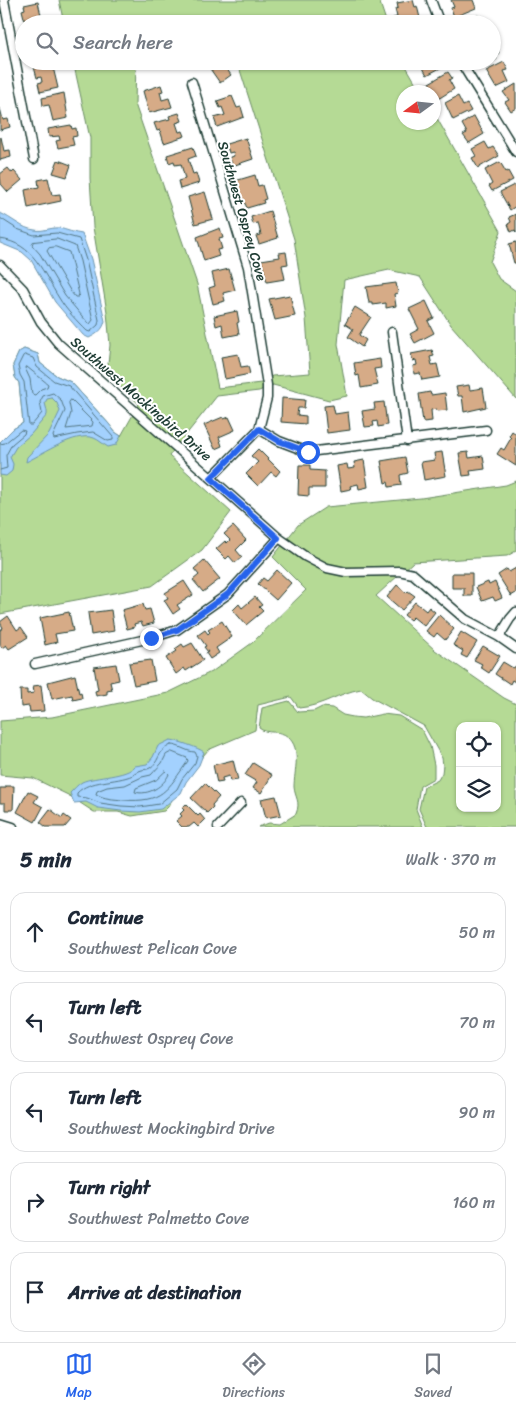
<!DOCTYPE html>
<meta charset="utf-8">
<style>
body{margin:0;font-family:Sriracha,sans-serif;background:#f2f2f3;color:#1f2937}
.controls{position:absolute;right:15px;bottom:15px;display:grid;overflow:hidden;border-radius:10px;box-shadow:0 1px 4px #0004}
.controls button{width:45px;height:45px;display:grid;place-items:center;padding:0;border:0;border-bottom:1px solid #e0e1e3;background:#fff;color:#1f2937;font:25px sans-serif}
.compass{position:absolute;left:396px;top:85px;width:45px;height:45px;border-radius:50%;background:#fff;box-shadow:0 1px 4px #0004;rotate:255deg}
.stop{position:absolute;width:15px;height:15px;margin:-11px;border:4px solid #2563eb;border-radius:50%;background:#fff}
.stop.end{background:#2563eb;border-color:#fff;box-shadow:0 1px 5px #0008}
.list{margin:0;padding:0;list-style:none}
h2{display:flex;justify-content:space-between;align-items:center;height:65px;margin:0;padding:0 20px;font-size:21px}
h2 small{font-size:16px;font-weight:400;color:#747a83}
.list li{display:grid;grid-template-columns:32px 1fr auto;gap:15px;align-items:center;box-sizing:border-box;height:80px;margin:0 10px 10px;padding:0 10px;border:1px solid #e0e1e3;border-radius:15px}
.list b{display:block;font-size:19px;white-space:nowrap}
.list p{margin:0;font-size:16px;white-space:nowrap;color:#747a83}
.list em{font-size:16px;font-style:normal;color:#747a83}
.icon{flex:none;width:28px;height:28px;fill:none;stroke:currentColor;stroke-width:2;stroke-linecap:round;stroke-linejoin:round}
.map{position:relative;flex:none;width:516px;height:827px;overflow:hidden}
.search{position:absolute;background:#fff;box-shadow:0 1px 4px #0004;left:15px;right:15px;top:15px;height:55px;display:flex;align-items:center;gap:12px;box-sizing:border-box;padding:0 18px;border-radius:28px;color:#747a83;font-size:19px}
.sheet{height:515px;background:#fff}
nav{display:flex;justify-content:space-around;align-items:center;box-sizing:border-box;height:70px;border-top:1px solid #e0e1e3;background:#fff;font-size:14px;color:#747a83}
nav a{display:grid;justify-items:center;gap:2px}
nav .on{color:#2563eb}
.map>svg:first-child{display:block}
.green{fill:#b5da95;stroke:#6a8c64;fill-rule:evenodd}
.water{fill:#a3d1fe;stroke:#6e96ad}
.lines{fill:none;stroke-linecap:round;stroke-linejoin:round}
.shore{stroke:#547885;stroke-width:1}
.building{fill:#d6ab87;stroke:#1f3d34}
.street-casing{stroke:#1f3d34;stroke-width:11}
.street{stroke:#fff;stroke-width:8}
.route{stroke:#2563eb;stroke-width:6}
.labels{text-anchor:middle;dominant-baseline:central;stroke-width:4;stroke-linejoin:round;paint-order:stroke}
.street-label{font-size:14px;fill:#1f3d34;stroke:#fff}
</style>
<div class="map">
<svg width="516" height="827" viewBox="0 0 516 827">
<rect width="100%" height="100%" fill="#fff"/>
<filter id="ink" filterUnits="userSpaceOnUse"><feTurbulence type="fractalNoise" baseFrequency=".02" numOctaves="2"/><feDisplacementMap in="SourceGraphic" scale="10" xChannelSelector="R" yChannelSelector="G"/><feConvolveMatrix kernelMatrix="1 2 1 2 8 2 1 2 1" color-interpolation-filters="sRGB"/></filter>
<g filter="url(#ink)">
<!-- green -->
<path class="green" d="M59 0H379L387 24H203L199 20 189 24H64Z
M73 61H136L135 104 197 284 218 388 261 383 272 376 310 373 306 318 294 239 239 67 235 61H403L421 92H404V122H434V113L501 231 490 262 499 279 516 291V399L451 325 420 277 389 270 344 280 338 344 347 396 329 400 273 385 259 391 217 396 169 456 231 512 202 550 152 586 0 614V442L13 429 23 423 19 383 15 377 13 365 19 352 24 349 38 354 40 363 57 376 71 382 109 424 115 432 121 436 139 404 107 374 110 345 107 312 93 227 90 178V138Z
M516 481V551L507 556 413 562 376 596 435 650 504 698 516 704V827H427L419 809 424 787 438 780 442 773 443 765 442 758 424 726 372 698 361 689C338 693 323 706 299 708L291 697 258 705 255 730 208 750 184 779 168 807 164 811 132 816 118 812H94L68 795 33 778 0 775V721L52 717 168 693 213 671 252 643 306 590 273 557 298 525 326 507 421 498 506 485ZM460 726H497V808H460Z
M289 701 298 712 314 711 322 707 332 708 343 715 353 717 363 718 383 714 399 716 422 730 430 746 434 765V778L420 786 416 809 423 827H258L269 823 280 824 296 814C301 801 295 798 294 787 294 771 302 749 288 737 280 729 267 735 259 728L262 708Z"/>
<!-- water -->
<path class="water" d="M0 213C12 218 22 229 35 230 43 232 51 227 59 228 67 230 74 233 82 234L91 259 105 321C103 330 97 334 89 338L83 335 55 302 31 260 22 252 0 243Z
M24 349 38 354 40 363 57 376 71 382 109 424 115 432 121 436 116 445 108 447C103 444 99 440 94 438 76 431 43 454 26 462L27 457 49 434 60 411 57 403 52 398 47 399 45 403 47 411V415L31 434 16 447 10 457 13 464 12 471 6 476 0 475V442L13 429 23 423 19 383 15 377 13 365 19 352Z
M170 740C176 740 199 748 204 752L199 765 186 782 181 793 161 809 140 812 121 811 98 808 86 802 74 803 70 793C74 789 77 785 82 782 95 776 127 777 135 766L147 764 153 757 158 746Z"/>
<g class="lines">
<!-- shore -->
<path class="shore" d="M0 218 17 229 34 235 57 233 79 239 86 260 99 320 98 325 90 332 87 331C77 321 66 310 59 298 43 273 34 243 0 239
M57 239 75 246 80 261 93 320 90 324 88 323 65 296 40 254 32 245 33 242Z
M56 247 69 252 79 294 78 297H75L71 292 47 251 49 248Z
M25 355 33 358 37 367 54 381 69 386 113 437V440L108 441 93 432 77 434 54 439 53 436 65 411 61 400 53 393 43 396 40 402 42 413 32 425H29L24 382 20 375 18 366 23 356Z
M27 367 48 384 47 387 41 389 35 395 32 394 30 379 25 368Z
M71 400 93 422 92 426 66 429 71 413 69 403Z
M0 444 5 443 21 430 25 431 24 434 12 444 6 455 7 468 0 470
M171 745C179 745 187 752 195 752L197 756 195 763 182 779 177 789 159 804 140 807 121 806 100 803 87 798 77 797V793C90 779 115 783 133 775 135 774 137 772 139 771 143 769 147 770 150 768 161 760 156 752 171 745Z
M172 752 187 758 188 761C167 790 163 803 123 800 114 799 104 799 96 794L97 791 107 787 125 785 142 777 151 775 162 763 166 755Z
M166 771 169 774C164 786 148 796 135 792L136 788 156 780Z"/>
</g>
<!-- building -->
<path class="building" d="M413 0 415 7 417 6 420 18 404 22 405 24H394L393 18 397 17 395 9 398 8 397 3Z
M451 0H473L476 8 454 17 451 8 454 7Z
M38 2 43 24 25 22 22 10 25 9 24 5Z
M478 15 482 24H458Z
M492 41 499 53 495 55 497 59 487 65 485 61H492Z
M198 61H221L231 75 220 83 206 63 201 66Z
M419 61H441L444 66 427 75Z
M504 62 508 70 504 71 509 82 496 88 486 71Z
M52 63 58 88 40 92 38 83 42 82 41 77 37 78 34 67Z
M448 72 452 78 449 80 454 89 438 99 429 83Z
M516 84V108L511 111 505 102 509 100 503 92Z
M161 85 163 91 160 92 162 100 169 98 172 107 149 113 143 91Z
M64 93 68 118 53 121 49 105 43 106 42 98Z
M232 96 237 108 241 107 244 117 217 127 214 118 225 115 222 107 220 108 217 101Z
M458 96 463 106 467 104 471 111 453 120 445 103Z
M0 108 3 120 8 119 10 127 0 130Z
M179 113 182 121 176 123 179 132 183 131 185 136 164 143 160 130 157 131 154 123 170 119 169 116Z
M474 116 484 134 469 143 463 135 467 133 462 124Z
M71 125 72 129 76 128 77 136 72 137 74 145 58 148 56 141 60 140 59 136 49 137 48 129Z
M0 137H1L4 151 10 150 11 157 0 160Z
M246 138 253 159 232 166 230 157 234 156 233 152 229 153 228 149 225 150 223 145Z
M485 142 489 149 493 147 499 156 478 168 472 158 476 156 472 149Z
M193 147 196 156 188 159 193 174 196 173 199 183 180 189 178 181 185 179 181 164 175 165 174 161 169 163 167 155Z
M58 160 71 165 67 177 53 173Z
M500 162 506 172 508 171 513 180 492 191 489 186 492 184 485 170Z
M8 168 12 173 14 171 22 180 8 192 1 184 0 174Z
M255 175 258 186 262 185 266 199 263 200 264 203 247 208 235 181Z
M48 178 52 195 60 194 61 201 28 208 25 190 39 187 38 180Z
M514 185 516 190V206L510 210 500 192Z
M205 192 213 219 195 224 188 197Z
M270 211 278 238 259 244 256 236 261 235 258 223 253 224 251 217Z
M516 214V233L515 230 511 232 508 224 511 222 509 217Z
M220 228 223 238 219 239 222 249 217 250 219 256 204 261 197 237Z
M516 242V263H514L509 244Z
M286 252 288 264 282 265 285 279 267 282 261 260 280 257 279 253Z
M229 269 235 290 223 293 225 301 213 304 209 288 215 286 212 273Z
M396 283 398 293 394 294 396 306 386 308V303L373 305V303H369L366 287Z
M290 295 295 316 275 320 269 299Z
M426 301 434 318 428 321 434 333 415 343 410 334 419 329 409 309Z
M355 307 371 317 359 335 366 340 362 347 348 337 353 329 345 324Z
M237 311 239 322 237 323 239 334 224 337 222 324 216 326 214 316Z
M432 350 434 356 430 357 432 365 437 364 440 377 422 380 420 373 414 374 413 366 417 365 416 360 413 361 411 354Z
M238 354 241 367 248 366 250 374 225 379 221 357Z
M380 359 381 368 374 369 378 385 361 388 359 375 356 376 354 363Z
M469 385 470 390 483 388 486 407 464 412 462 396H458L456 387Z
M430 392 431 395 445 393 447 410 437 411 436 409 431 410 432 421 423 422 419 394Z
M282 398 305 400 304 408H298L297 415 306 416V424L281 422Z
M384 402 387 425 378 427 377 421 373 422 374 426 365 427 362 411 375 409 374 403Z
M333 405 335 414 348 412 350 430 327 433 324 406Z
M223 417 224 419 229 417 235 430 219 437 222 446 215 449 204 425Z
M512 431 516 434V466L497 454 501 448 504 450 511 438 509 436Z
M258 449 280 471 276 476 271 472 258 486 246 474 258 462 251 456Z
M442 452 446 476 424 480 421 462 435 460 434 453Z
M468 452 469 458 483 456 485 469 470 471 471 475 463 476 459 453Z
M405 457 408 473 400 475 401 485 389 487 388 482 385 483 381 461Z
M364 460 368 487 359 489 358 484 350 486 351 489 341 491 337 466 347 464 348 469 355 468 354 462Z
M299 465H310V470L325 471V488H309V496L298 495Z
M233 526 246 540 236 550 242 557 235 563 229 556 226 559 216 549 225 541 227 543 230 540 224 534Z
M204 560 220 579 203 592 193 580 199 575 194 569Z
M516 568V593L511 596 498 575 507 569 509 572Z
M277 570 291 583 276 600 258 584 263 578 267 581Z
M452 573H472V596H464V588H452Z
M184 581 193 595 177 605 180 609 173 614 164 600 168 598 165 593Z
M488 582 489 585 495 582 502 598 495 601 493 597 482 601 476 587Z
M397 585 406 593 408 591 415 596 402 610 387 597Z
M255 597 262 605 259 607 263 611 246 625 233 610 239 604 242 608Z
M415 602 426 611 429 607 435 612 424 626 413 617 410 620 404 615Z
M143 604 145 610 150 609 154 623 143 626 141 622 134 624 135 627 127 629 122 610Z
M111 610 114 631 91 635 88 613Z
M69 612 73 631 55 634 57 642 45 645 40 618Z
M439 615 454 629 445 640 437 633 434 637 426 631Z
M8 616 17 630 21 627 28 637 9 649 6 645 2 648 0 645V630L3 628 0 622Z
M222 621 232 637 216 648 219 653 210 659 206 653 208 652 204 647 206 646 198 635 205 630 208 634 210 632 208 630Z
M461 632 477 642 467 658 461 655 463 651 453 645Z
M192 643 203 660 186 671 184 668 176 674 166 658 177 651 175 649 182 644 184 647Z
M483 646 500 656 489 673 480 667 482 664 474 660Z
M151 660 155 681 134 685 129 663Z
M503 662 513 668 516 666 515 682 512 680 510 684 495 674Z
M116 664 119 680 110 682 112 690 107 691V694L96 696 95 691 98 690 94 667Z
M75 675 79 693 81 692 82 698 73 700 72 695 52 699 48 682Z
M41 685 44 711 30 712 29 706 21 707 20 690H27V694L34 693 33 686Z
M233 760 238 780 230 781 229 776 222 778 223 782 217 783 213 765Z
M253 763 272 775 261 793 253 788 257 782 245 775Z
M205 783 219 797 212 805 213 807 207 813 191 798Z
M6 786H14L13 810H5V803H0V788H6Z
M28 791 38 796 34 802 43 807 35 822 17 812Z
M276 796 281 815 266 818 261 799Z
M186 804 198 816 200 814 205 820 198 827 194 823 189 827H182L176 821 182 816 180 814 184 810 182 808Z
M50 809 62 818 64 815 71 820 65 827H46L40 822Z"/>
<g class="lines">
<defs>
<path id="street" d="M4 0 34 159
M431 0 440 24
M460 61 516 152
M192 82 248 267 267 385V398L259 429 211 478
M0 265 23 289 41 322 58 343 279 538 306 557 327 568 346 572 399 571 413 574 465 619 499 637 516 649
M392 332 407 441
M259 429 279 441 308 452 486 430
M499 637 510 619 516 612
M35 664 151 638 177 630 228 594 279 538
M0 823 13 827
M218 827 241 803"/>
</defs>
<!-- street casing -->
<use href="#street" class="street-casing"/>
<!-- street -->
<use href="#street" class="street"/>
</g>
</g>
<g class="lines" filter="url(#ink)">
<!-- route -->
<path class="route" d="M151 638 177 630 228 594 278 538 211 478 259 429 279 441 308 452"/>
</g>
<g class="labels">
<!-- street labels -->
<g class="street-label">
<text transform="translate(242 211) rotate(74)">Southwest Osprey Cove</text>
<text transform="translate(141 399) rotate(41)">Southwest Mockingbird Drive</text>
</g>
</g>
</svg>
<div class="controls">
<button><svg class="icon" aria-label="locate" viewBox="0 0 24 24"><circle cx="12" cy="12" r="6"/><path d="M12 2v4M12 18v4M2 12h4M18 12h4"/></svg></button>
<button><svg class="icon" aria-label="layers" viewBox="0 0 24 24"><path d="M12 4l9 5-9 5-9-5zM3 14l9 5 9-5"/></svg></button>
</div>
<svg class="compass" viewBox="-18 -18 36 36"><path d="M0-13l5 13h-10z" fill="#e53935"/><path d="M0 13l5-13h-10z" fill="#747a83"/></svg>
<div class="stop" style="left:308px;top:452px"></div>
<div class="stop end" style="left:151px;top:638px"></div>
<div class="search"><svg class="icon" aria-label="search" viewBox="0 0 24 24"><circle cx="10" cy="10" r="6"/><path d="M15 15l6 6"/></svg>Search here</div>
</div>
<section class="sheet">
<h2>5 min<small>Walk · 370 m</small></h2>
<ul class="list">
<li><svg class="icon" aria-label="ahead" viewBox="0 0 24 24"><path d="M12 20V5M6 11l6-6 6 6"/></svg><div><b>Continue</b><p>Southwest Pelican Cove</p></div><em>50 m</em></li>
<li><svg class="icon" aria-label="left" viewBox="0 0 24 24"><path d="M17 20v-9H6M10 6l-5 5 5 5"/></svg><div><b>Turn left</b><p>Southwest Osprey Cove</p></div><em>70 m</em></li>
<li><svg class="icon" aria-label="left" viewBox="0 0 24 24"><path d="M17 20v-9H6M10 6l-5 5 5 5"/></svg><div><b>Turn left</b><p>Southwest Mockingbird Drive</p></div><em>90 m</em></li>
<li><svg class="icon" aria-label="right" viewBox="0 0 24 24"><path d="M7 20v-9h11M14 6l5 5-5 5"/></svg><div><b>Turn right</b><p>Southwest Palmetto Cove</p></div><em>160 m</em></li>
<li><svg class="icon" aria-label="arrive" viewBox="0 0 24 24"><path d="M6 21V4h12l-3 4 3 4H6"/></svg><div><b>Arrive at destination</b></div></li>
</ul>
</section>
<nav>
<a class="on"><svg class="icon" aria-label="map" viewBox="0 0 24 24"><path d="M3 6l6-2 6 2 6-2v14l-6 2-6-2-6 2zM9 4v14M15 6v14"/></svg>Map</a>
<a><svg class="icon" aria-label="directions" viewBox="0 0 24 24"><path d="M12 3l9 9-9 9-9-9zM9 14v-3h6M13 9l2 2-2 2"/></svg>Directions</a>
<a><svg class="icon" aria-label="saved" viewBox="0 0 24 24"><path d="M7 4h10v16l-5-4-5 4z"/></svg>Saved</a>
</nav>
